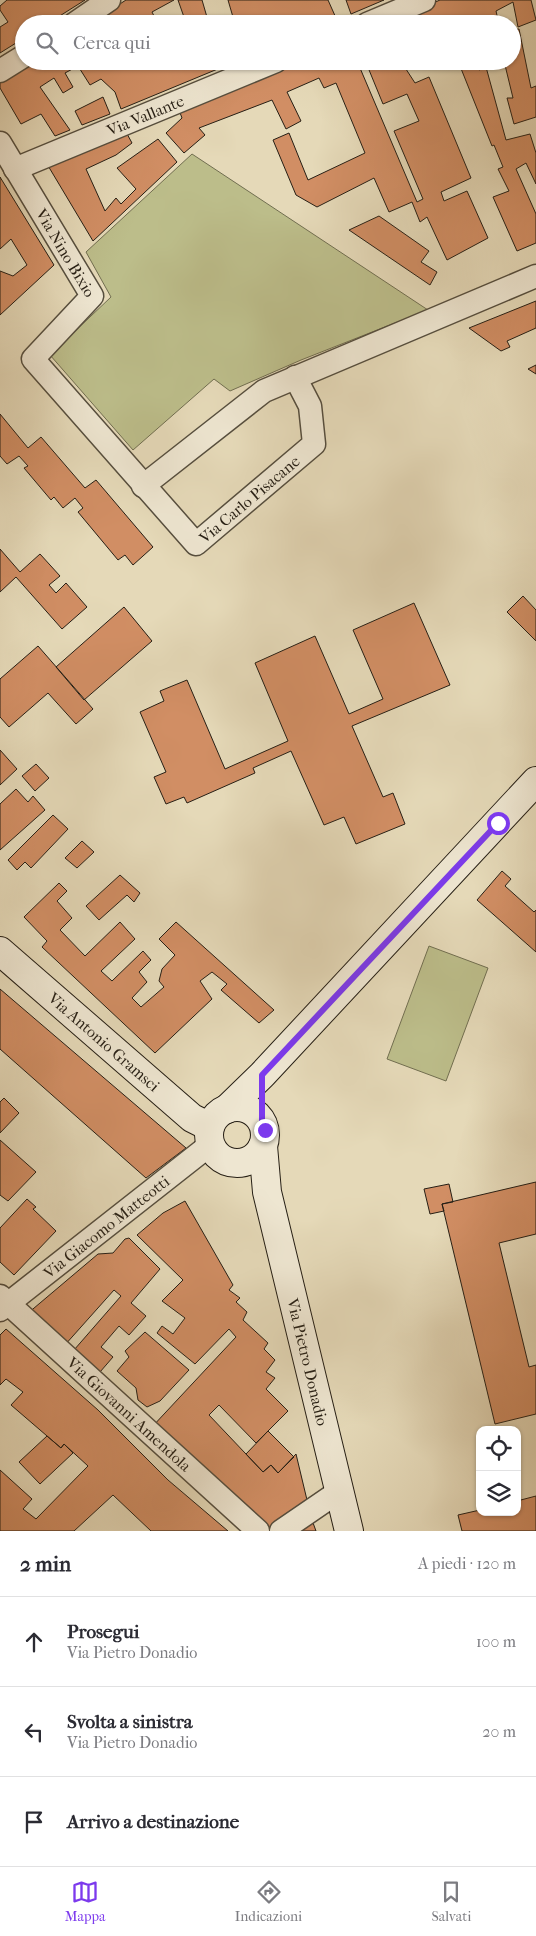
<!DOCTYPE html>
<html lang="it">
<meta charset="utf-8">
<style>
body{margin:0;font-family:"IM FELL French Canon",serif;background:#f2f2f3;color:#2b2b33}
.controls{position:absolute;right:15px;bottom:15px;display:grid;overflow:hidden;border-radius:10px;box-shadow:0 1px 4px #0004}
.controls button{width:45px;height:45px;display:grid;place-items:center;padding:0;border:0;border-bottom:1px solid #e1e1e2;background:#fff;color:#2b2b33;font:25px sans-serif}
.stop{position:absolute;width:15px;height:15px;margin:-11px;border:4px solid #7c3aed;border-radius:50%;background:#fff}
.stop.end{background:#7c3aed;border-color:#fff;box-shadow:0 1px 5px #0008}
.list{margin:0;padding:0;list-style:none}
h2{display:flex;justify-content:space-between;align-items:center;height:65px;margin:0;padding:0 20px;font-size:21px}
h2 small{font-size:16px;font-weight:400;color:#7c7c81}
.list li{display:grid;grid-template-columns:32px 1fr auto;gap:15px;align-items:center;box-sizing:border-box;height:90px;padding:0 20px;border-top:1px solid #e1e1e2}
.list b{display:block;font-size:19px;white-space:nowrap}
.list p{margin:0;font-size:16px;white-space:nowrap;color:#7c7c81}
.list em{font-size:16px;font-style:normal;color:#7c7c81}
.icon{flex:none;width:28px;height:28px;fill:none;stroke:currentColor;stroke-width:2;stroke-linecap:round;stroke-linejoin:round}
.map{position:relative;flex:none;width:536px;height:1531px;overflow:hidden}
.search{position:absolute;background:#fff;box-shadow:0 1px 4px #0004;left:15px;right:15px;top:15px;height:55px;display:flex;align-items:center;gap:12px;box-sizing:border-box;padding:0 18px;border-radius:28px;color:#7c7c81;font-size:19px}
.sheet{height:335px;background:#fff}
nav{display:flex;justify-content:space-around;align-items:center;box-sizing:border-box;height:70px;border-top:1px solid #e1e1e2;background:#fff;font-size:14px;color:#7c7c81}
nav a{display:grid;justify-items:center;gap:2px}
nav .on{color:#7c3aed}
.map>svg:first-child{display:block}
.green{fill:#bcbd8a;stroke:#716e50}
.building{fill:#d18e64;stroke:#261f15;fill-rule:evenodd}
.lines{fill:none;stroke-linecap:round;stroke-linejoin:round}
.street-casing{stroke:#564e3e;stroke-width:25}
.secondary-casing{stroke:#261f15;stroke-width:30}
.street{stroke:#eee6d1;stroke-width:22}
.secondary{stroke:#eee6d1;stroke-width:28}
.route{stroke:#7c3aed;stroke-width:6}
.labels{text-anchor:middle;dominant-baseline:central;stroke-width:4;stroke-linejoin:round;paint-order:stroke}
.street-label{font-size:16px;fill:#261f15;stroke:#eee6d1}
</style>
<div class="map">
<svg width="536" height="1531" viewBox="0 0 536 1531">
<rect width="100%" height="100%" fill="#e5d9b8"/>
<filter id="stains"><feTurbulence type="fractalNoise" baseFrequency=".004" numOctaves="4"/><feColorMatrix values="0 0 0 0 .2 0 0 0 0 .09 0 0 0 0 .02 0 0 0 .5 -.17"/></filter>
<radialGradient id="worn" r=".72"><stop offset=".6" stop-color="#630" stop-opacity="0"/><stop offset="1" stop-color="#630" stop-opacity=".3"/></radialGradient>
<!-- green -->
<path class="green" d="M192 154 428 310 301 360 230 391 214 379 133 450 50 355 111 297 86 252Z
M429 946 488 968 446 1081 387 1059Z"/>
<!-- building -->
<path class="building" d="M7 0H85L47 24H24V38L0 53V27L8 22 0 10V6Z
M126 0H174L152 12 158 24H89Z
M178 0H202L209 24H175L185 20Z
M228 0H328L336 18 323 24H235Z
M346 0H384L351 14Z
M440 0H531L536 20 518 27 513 2 496 11 499 24H385Z
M519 29 531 88 536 86V117L514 124 507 98H513L504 61H512V59H515L512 30Z
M30 61H155L158 65 167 61H237L121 109 115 92 101 79 90 85 78 66 65 73 73 87 63 93 54 78 40 87 70 130 55 136 41 114 21 124 0 88V80Z
M297 61H413L404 66 415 83 429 77 471 178 441 192 444 201 467 191 488 238 447 260 427 217 420 222 412 202 389 212 374 178 317 207 296 195 273 140 289 133 308 180 365 153 336 83 324 88 319 78 287 92 301 121 286 129 272 100 199 128 205 135 184 153 166 133 182 118 179 110ZM367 65 383 104 407 94 419 121 394 131 423 199 417 202 360 68Z
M458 61H476L479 70 486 67 506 140 530 134 536 153V184L526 163 516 169 536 214V243L517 251 493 197 509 191 498 169 503 167 494 145 492 146Z
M103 97 110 114 82 125 75 111Z
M126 132 132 143 116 155 86 169 105 211 116 198 121 204 136 189 117 168 158 139 177 162 93 241 47 164Z
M0 177 54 265 0 315V271L13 276 27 265 11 239 0 249Z
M379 216 429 251 421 262 437 272 430 285 349 230Z
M536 301V328L507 341 510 347 501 351 469 328Z
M536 365V374L528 369Z
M0 414 28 448 41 437 85 488 96 480 153 547 133 565 125 555 118 560 78 512 83 508 75 498 63 508 54 497 51 500 24 468 28 466 19 456 7 464 0 456Z
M0 549 20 572 40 554 60 576 49 585 56 593 66 583 87 607 62 629 16 577 0 592Z
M523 596 536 610V641L507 612Z
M414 603 450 685 352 726 383 797 393 793 405 824 356 844 344 817 324 825 291 751 253 768 255 773 187 803 184 797 166 804 154 777 166 772 140 712 164 701 160 691 187 680 225 769 288 741 255 663 315 636 349 714 383 699 353 630Z
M124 607 152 641 84 700 56 667Z
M38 646 93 709 76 724 48 693 9 727 0 717V679Z
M0 750 17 769 0 785Z
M36 764 49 778 35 791 22 776Z
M16 789 28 802 33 796 45 810 0 850V804Z
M53 815 68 829 31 868 25 862 17 870 8 860Z
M82 841 94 852 77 868 65 858Z
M502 871 511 879 505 886 534 912 536 910V952L477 900Z
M120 875 140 893 134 902 127 895 99 920 86 906Z
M59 883 67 891 57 901 72 918 60 930 85 956 120 922 135 939 101 971 112 981 143 951 151 960 139 972 147 982 132 998 141 1007 164 987 159 981 162 969 175 955 159 939 176 922 274 1010 259 1023 221 990 227 984 212 972 200 981 212 999 155 1053 42 947 47 941 24 917Z
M0 989 186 1148 146 1178 0 1049Z
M4 1098 19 1113 0 1133V1102Z
M0 1140 36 1172 8 1201 0 1195Z
M536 1182V1234L499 1243 529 1367 536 1365V1414L495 1424 442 1204Z
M449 1184 453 1202 442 1204 444 1211 430 1214 424 1189Z
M27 1199 36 1207 33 1209 56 1231 14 1275 0 1262V1228Z
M185 1201 233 1285 229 1290 240 1298 236 1302 247 1312 243 1320 268 1343 264 1349 275 1360 266 1372 275 1378 266 1389 288 1411 256 1443 219 1405 209 1415 263 1472 271 1465 278 1473 296 1454 307 1500 267 1530 151 1428 236 1337 229 1329 195 1364 157 1333 162 1326 173 1334 185 1318 162 1301 183 1280 137 1235 163 1213Z
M129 1238 160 1269 131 1303 146 1316 129 1335 119 1326 101 1347 113 1357 100 1372 74 1350 121 1296 114 1290 64 1346 27 1314 98 1254 113 1253 125 1239Z
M6 1329 98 1410 168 1480 228 1531H151L113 1495 74 1531H0V1470L32 1499 23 1509 36 1519 88 1466 64 1444 61 1448 11 1405 23 1392 6 1379 0 1385V1335Z
M145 1332 189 1370 160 1401 147 1407 138 1400 136 1388 117 1371 129 1357 125 1351Z
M268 1431 294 1457 278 1473 271 1465 263 1472 246 1454Z
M47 1436 61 1448 64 1444 73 1453 40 1484 19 1462Z
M536 1496V1531H462L458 1515 480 1510V1512H517V1501Z
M312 1520 316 1531H299Z"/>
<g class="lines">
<defs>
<g id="street">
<path d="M74 24 109 0"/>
<path d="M367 24 424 0"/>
<path d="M0 71 24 56"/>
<path id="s1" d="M0 143 92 296 33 359 196 544 314 444 310 406 295 377"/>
<path id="s2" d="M15 169 276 61"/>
<path d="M143 486 264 391 536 276"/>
<path id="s3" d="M0 1296 258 1531"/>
<path id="s4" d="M0 1310 211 1144"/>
<path d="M281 1531 338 1492"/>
</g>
<g id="secondary">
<path id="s5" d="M0 951 192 1118 210 1127"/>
<circle cx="237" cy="1135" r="28"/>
<path d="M227 1109 262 1075 536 781"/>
<path id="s6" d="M263 1146 267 1192 349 1531"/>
</g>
</defs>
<!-- street casing -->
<use href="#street" class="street-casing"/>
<!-- secondary casing -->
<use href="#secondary" class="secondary-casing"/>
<!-- street -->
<use href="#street" class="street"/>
<!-- secondary -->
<use href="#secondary" class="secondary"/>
</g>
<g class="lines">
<!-- route -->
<path class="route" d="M265 1130 262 1122V1075L498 823"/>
</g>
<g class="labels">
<!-- street labels -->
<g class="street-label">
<text stroke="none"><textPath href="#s2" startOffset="141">Via Vallante</textPath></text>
<text stroke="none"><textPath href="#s1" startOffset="128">Via Nino Bixio</textPath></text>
<text stroke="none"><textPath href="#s1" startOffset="581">Via Carlo Pisacane</textPath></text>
<text stroke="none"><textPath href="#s5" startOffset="138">Via Antonio Gramsci</textPath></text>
<text stroke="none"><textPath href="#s4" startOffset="135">Via Giacomo Matteotti</textPath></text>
<text stroke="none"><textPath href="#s6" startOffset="221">Via Pietro Donadio</textPath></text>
<text stroke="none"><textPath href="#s3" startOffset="175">Via Giovanni Amendola</textPath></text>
</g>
</g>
<rect width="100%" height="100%" filter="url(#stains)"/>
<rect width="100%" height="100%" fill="url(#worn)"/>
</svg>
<div class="controls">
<button><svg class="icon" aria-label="locate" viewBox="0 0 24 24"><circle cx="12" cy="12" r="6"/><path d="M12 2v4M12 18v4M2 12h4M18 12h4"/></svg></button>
<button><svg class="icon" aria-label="layers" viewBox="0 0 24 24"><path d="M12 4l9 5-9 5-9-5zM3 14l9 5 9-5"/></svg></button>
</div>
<div class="stop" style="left:498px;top:823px"></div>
<div class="stop end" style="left:265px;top:1130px"></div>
<div class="search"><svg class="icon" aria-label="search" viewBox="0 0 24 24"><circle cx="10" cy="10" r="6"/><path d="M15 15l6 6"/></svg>Cerca qui</div>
</div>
<section class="sheet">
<h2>2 min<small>A piedi · 120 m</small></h2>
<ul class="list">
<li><svg class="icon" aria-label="ahead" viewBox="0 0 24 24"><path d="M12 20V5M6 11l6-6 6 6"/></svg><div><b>Prosegui</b><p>Via Pietro Donadio</p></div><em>100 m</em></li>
<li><svg class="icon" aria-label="left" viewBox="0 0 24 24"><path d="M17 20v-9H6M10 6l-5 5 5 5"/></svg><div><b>Svolta a sinistra</b><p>Via Pietro Donadio</p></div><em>20 m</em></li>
<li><svg class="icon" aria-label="arrive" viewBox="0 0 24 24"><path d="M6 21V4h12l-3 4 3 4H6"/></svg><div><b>Arrivo a destinazione</b></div></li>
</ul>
</section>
<nav>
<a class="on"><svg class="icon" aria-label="map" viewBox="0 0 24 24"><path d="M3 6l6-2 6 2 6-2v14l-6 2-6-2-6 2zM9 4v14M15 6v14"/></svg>Mappa</a>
<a><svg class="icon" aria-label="directions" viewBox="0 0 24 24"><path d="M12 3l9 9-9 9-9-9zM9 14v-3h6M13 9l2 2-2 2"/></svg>Indicazioni</a>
<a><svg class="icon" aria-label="saved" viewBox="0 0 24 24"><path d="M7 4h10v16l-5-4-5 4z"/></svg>Salvati</a>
</nav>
